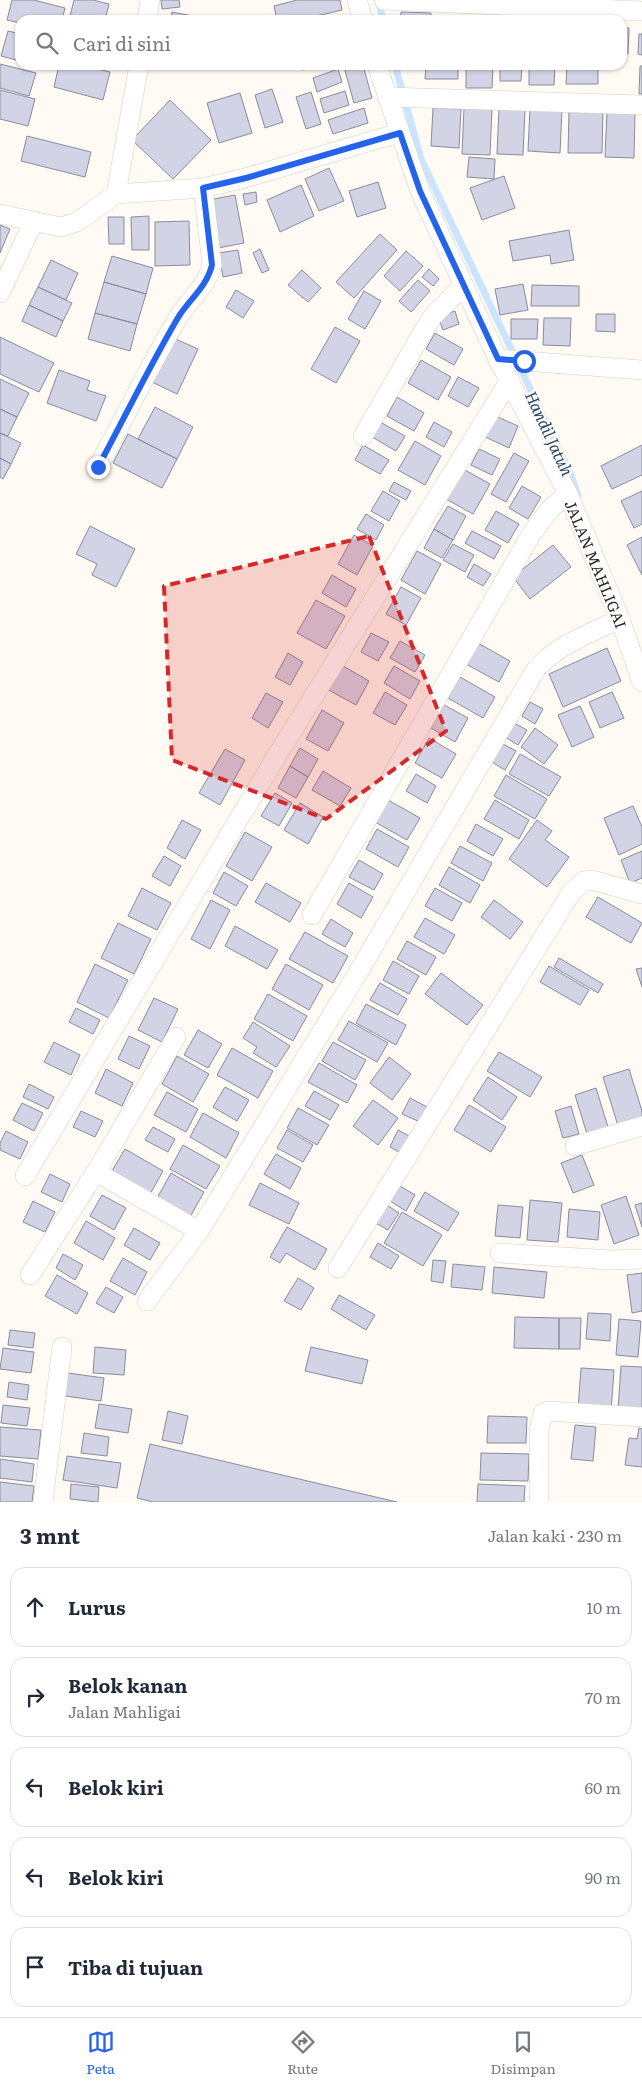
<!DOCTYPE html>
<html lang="id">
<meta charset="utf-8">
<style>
body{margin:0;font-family:Literata,serif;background:#f6f6f7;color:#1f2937}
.stop{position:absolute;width:15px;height:15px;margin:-11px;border:4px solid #2563eb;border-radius:50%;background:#fff}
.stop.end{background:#2563eb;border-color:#fff;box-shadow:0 1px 5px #0008}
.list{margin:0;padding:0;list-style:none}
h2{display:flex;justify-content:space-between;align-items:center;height:65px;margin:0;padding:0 20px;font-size:21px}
h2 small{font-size:16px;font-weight:400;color:#747a83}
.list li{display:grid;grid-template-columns:32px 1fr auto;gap:15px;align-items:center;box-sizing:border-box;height:80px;margin:0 10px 10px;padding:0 10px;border:1px solid #e0e1e3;border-radius:15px}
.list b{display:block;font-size:19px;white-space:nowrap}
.list p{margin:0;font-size:16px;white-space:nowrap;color:#747a83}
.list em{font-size:16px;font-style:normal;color:#747a83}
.icon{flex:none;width:28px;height:28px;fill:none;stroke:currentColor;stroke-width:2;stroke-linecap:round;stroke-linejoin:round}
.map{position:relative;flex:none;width:642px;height:1502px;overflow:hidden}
.search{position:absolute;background:#fff;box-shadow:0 1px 4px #0004;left:15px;right:15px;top:15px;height:55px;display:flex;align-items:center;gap:12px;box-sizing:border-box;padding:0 18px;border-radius:15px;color:#747a83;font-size:19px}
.sheet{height:515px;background:#fff}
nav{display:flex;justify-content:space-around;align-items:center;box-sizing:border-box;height:70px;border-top:1px solid #e0e1e3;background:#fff;font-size:14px;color:#747a83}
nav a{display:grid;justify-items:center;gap:2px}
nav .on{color:#2563eb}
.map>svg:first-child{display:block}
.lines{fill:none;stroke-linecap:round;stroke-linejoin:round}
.stream{stroke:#cce5ff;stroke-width:7}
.building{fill:#d2d4e6;stroke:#8a8b9d}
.street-casing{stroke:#dacebe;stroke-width:20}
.street{stroke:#fff;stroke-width:19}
.route{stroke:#2563eb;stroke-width:6}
.marked{fill:#d62828;fill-opacity:0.2;stroke:#d62828;stroke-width:4;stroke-dasharray:10 6;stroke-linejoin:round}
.labels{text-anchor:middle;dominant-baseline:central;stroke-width:5;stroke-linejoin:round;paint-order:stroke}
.street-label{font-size:15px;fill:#29251f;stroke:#fffaf3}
.water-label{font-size:16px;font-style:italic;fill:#204669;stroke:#fffaf3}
</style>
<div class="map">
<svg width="642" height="1502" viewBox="0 0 642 1502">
<rect width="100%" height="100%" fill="#fffaf3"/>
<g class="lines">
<!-- stream -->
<path class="stream" d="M378 0 383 20
M395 65 421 159 571 475 578 496"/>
</g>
<!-- building -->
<path class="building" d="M12 0H34L65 8 62 20H20V23L7 20Z
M74 0H93L109 4 105 20H69Z
M161 0H179L180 7 162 9Z
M297 0H340L342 10 300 20H277L274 6Z
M172 12 193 16 192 20H171Z
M401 12 431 13V20H400Z
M566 15V20H538V16Z
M387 16H399V20H387Z
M622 28H629L628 54H622Z
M8 31 20 34V61L1 56Z
M639 34H642V55L638 54Z
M0 64 36 73 29 96 0 88Z
M59 65H81L110 72 103 100 54 87Z
M302 65H332L333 66 302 70Z
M349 65H363L372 98 354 103 344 67Z
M426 65H458V79H425Z
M466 65H493L492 88H466Z
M500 65H522L521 81H500Z
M529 65H555L554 85H529Z
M567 65H598V84H566Z
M640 66H642V94H639Z
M338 69 342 82 317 92 313 78Z
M272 89 283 122 265 128 255 95Z
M0 90 35 99 28 126 0 119Z
M345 91 349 105 324 113 320 99Z
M311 92 321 124 306 129 296 97Z
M240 93 252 133 219 143 207 103Z
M170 100 211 140 173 179 132 140Z
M464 107 492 108 490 155 462 154Z
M364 108 368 123 333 134 328 120Z
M433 108 461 109 459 148 431 146Z
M499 108 525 109 523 155 497 154Z
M530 108 562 109 560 153 528 151Z
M569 109H603L602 153H568Z
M607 111 635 112 634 158 605 157Z
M27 136 91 152 85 177 21 161Z
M469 157 495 159 494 179 467 177Z
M329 168 344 201 319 211 305 179Z
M504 176 515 208 482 220 470 188Z
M378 182 386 208 357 217 349 191Z
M301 185 314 216 280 232 267 200Z
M256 192 257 202 245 205 243 194Z
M235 195 244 243 218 248 209 200Z
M149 216V250H132L131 217Z
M108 217H124V244H109Z
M189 221 190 265 155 266V222Z
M0 225 10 229 0 253Z
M569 230 574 260 551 264 550 255 513 261 509 241Z
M380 234 397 250 354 298 336 282Z
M260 249 269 270 262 273 253 253Z
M238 250 242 273 223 277 219 253Z
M406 251 423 266 400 291 384 276Z
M112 256 153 268 146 294 104 282Z
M51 260 78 273 66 300 38 287Z
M429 269 439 279 433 286 422 277Z
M302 270 321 288 308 302 288 285Z
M418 280 430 291 411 312 399 301Z
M104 282 146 294 137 324 95 313Z
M523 284 528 310 500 315 495 289Z
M532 285 579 286V306H531Z
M38 287 72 303 63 321 29 305Z
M236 290 254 301 243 318 226 307Z
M364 291 381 301 365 329 348 319Z
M29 305 63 321 56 337 22 321Z
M455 311 459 324 443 330 438 317Z
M95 313 137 324 130 351 88 339Z
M596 314H615V332L596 331Z
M544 318H571L570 346 543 345Z
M511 319H538L537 339H511Z
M335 327 360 341 336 383 311 369Z
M435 333 463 349 454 365 426 349Z
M0 337 54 363 39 392 0 374Z
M171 337 198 349 177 394 150 381Z
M421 360 451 377 438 400 408 383Z
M59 370 90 381 87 390 106 396 96 421 47 403Z
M458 377 479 388 468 407 448 396Z
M0 379 29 393 17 417 0 409Z
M397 397 424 413 414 431 387 416Z
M155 407 193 427 177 459 138 439Z
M0 409 17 417 8 436 0 433Z
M491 414 518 426 509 448 481 435Z
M380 422 405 436 396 451 372 437Z
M434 422 452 432 444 447 426 437Z
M0 433 21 443 11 464 0 458Z
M128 434 177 459 162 488 113 463Z
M415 441 441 456 425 485 398 470Z
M363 445 389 460 380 474 355 460Z
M642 445V475L612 489 601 466Z
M479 449 500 459 492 475 471 465Z
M514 453 529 461 506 502 491 494Z
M0 458 11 464 3 479 0 477Z
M463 469 490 484 473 514 446 499Z
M394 482 411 491 406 500 389 491Z
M522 486 541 497 528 519 509 508Z
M383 491 400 501 389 521 371 511Z
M642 491V524L634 528 621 501Z
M448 506 466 516 453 540 434 529Z
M496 511 519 524 508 543 485 530Z
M366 514 384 525 376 540 357 529Z
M90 526 135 549 116 587 92 575 97 564 76 554Z
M434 529 453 540 442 558 424 548Z
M472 531 501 546 494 559 465 543Z
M354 535 373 546 357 575 338 564Z
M642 537V575L627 545Z
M453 544 474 555 465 572 443 560Z
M553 545 571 567 530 599 513 577Z
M417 551 441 564 425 594 401 580Z
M474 564 491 574 483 586 467 577Z
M332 575 356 589 346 607 322 593Z
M401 587 421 598 406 625 386 614Z
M316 600 345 616 326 649 297 633Z
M371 633 389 642 378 661 361 652Z
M400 641 425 655 415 672 390 658Z
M476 642 510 661 499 682 464 663Z
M607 648 621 681 563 707 549 674Z
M288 653 303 662 290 685 275 677Z
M338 663 369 681 356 705 325 688Z
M394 666 420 681 410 699 384 683Z
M460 677 495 697 483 718 448 698Z
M385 692 407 705 395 725 373 713Z
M612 692 624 718 600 728 589 702Z
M266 693 283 702 268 728 252 718Z
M530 702 543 709 535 724 522 716Z
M444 705 468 718 455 742 431 728Z
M580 706 594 737 572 747 558 715Z
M322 710 344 723 328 751 306 739Z
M514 723 527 730 518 745 505 737Z
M535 728 558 745 544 764 521 747Z
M429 738 456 754 442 778 415 763Z
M503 744 516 751 505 770 492 762Z
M300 748 318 759 308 777 290 766Z
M225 749 245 760 220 805 199 793Z
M520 754 561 777 549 796 509 774Z
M290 766 308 777 296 798 278 788Z
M323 771 351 788 340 806 312 790Z
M416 774 436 786 427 803 406 791Z
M506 775 547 799 535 819 494 796Z
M275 793 292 803 279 826 261 816Z
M388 800 420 818 407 840 375 822Z
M495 800 529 820 519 839 484 819Z
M300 803 323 817 308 844 284 830Z
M633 806 642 827V844L619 855 604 818Z
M182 820 201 830 185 859 167 848Z
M537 820 552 831 545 840 569 857 547 887 509 859Z
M476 824 503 839 493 856 467 841Z
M377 829 409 847 398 867 366 849Z
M245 832 272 847 252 881 226 866Z
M460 846 492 863 483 881 451 863Z
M642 851V878L630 883 621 860Z
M164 856 181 866 170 886 152 876Z
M359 860 383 874 374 890 349 877Z
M449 867 480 885 470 903 439 885Z
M224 872 248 886 236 906 213 893Z
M266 883 301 903 290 922 255 902Z
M349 883 373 897 361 918 337 904Z
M142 888 171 903 157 930 128 916Z
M435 888 462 903 452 921 425 906Z
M598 897 642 923 631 943 586 917Z
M211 900 230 910 210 949 191 939Z
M494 900 523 922 510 939 481 917Z
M425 918 455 935 444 954 414 937Z
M331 919 353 933 345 947 322 934Z
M118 923 151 939 134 974 101 958Z
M235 926 278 950 267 969 225 946Z
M305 932 348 956 333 983 289 959Z
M407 941 436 957 426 975 397 959Z
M559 958 603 984 598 993 554 967Z
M393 961 419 976 409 994 383 980Z
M95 964 128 980 109 1018 77 1002Z
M286 964 323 985 309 1010 272 989Z
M549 966 589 990 580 1005 540 982Z
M642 968V987L636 969Z
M441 973 483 1005 467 1025 425 994Z
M380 983 407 999 398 1015 370 1000Z
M268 994 307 1016 293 1041 254 1019Z
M154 998 178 1009 162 1042 138 1030Z
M366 1004 406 1025 396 1045 356 1023Z
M76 1008 100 1020 93 1034 69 1022Z
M349 1021 388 1043 377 1062 338 1040Z
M253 1022 290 1046 276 1067 253 1053 257 1047 243 1038Z
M198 1030 222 1044 208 1068 184 1055Z
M129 1036 150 1046 139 1069 118 1059Z
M54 1042 80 1055 71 1075 44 1062Z
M333 1042 366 1060 355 1080 322 1061Z
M232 1048 273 1071 258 1098 217 1075Z
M499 1052 542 1077 530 1097 487 1071Z
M177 1056 209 1074 193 1102 162 1084Z
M389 1057 411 1074 392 1100 370 1083Z
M319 1063 357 1085 347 1103 308 1082Z
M106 1069 133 1083 122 1106 95 1093Z
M629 1069 642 1111V1119L618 1126 603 1077Z
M488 1077 517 1097 502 1120 473 1100Z
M29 1084 54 1097 48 1109 23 1097Z
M225 1087 249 1100 237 1121 213 1107Z
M596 1088 608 1127 587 1134 575 1095Z
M314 1091 339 1105 330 1120 305 1106Z
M167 1092 198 1109 186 1132 154 1115Z
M410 1098 427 1107 420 1122 402 1114Z
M373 1100 398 1118 378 1145 353 1126Z
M22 1103 43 1113 34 1131 13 1120Z
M469 1105 506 1127 491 1152 454 1130Z
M571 1106 579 1134 563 1138 555 1111Z
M298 1108 329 1125 317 1145 287 1128Z
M81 1111 103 1121 95 1137 73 1127Z
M203 1113 239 1133 226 1158 190 1137Z
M153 1127 175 1139 168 1152 145 1140Z
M287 1130 313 1145 303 1162 277 1148Z
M398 1130 409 1136 401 1153 390 1147Z
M6 1131 28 1142 20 1159 0 1150V1143Z
M183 1145 220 1166 206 1189 170 1169Z
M125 1149 163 1171 149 1196 110 1174Z
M276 1154 301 1168 290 1189 264 1174Z
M582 1155 594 1185 573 1193 561 1163Z
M171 1173 204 1192 189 1219 156 1200Z
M50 1174 70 1184 62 1202 41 1192Z
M260 1183 299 1203 289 1224 249 1205Z
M400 1186 415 1195 406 1211 390 1201Z
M425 1192 459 1213 448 1231 414 1211Z
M102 1195 126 1208 114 1230 90 1216Z
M626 1196 639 1235 614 1244 601 1205Z
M530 1200 562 1203 558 1242 527 1240Z
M33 1201 55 1212 45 1232 23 1222Z
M642 1203V1227L635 1205Z
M385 1204 399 1213 388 1230 374 1222Z
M498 1205 523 1207 520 1238 495 1236Z
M569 1209 600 1212 598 1240 567 1237Z
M402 1212 442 1235 423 1266 384 1243Z
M86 1221 115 1238 103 1260 74 1243Z
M287 1227 327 1249 315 1270 286 1253 280 1263 270 1257Z
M134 1228 160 1243 150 1260 124 1245Z
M378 1243 399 1256 391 1269 370 1257Z
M63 1254 83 1265 75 1280 56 1268Z
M123 1258 147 1272 135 1295 110 1281Z
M433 1260 446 1261 443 1283 431 1281Z
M453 1264 485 1267 482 1290 451 1287Z
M494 1267 547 1272 544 1298 492 1293Z
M642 1273V1311L632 1313 627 1275Z
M57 1275 88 1293 77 1314 45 1296Z
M298 1278 314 1288 301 1310 284 1301Z
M106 1287 123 1297 114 1313 96 1303Z
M339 1295 375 1315 366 1330 331 1309Z
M588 1313 611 1314 610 1341 586 1339Z
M515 1317 559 1318V1349L514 1348Z
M559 1318H581L580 1349H559Z
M619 1319 641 1321 638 1357 616 1355Z
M10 1330 35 1333 33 1348 8 1345Z
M95 1347 126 1350 124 1375 93 1373Z
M311 1347 368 1360 362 1384 305 1371Z
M3 1348 34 1352 31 1373 0 1369Z
M621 1366 642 1367V1411L618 1410Z
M581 1368 614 1370 611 1412 578 1410Z
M68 1373 104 1378 101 1401 65 1396Z
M9 1382 29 1385 27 1400 7 1397Z
M99 1404 132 1409 128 1433 95 1428Z
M3 1405 30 1408 27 1426 1 1423Z
M168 1411 188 1416 182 1444 162 1440Z
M488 1416 527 1417 526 1443H487Z
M575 1425 596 1427 593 1461 571 1459Z
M0 1427 41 1430 38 1459 0 1456Z
M639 1428 642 1429V1467L625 1465 629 1438 637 1439Z
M84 1433 109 1437 107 1456 81 1453Z
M150 1444 397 1502H153L137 1498Z
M481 1453 529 1454 528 1481 480 1480Z
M67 1456 121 1463 117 1488 63 1480Z
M0 1459 34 1464 32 1482 0 1478Z
M0 1482 34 1486 32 1502H0Z
M71 1484 99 1487 98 1502 70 1499Z
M478 1484 525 1486 524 1502H477Z"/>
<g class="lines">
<defs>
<g id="street">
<path d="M357 0 363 20"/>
<path d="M384 0 642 11"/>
<path d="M147 20 150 0"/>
<path id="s1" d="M377 65 420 191 498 359 568 494 620 619 642 682"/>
<path d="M387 97 642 105"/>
<path d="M116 194 139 65"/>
<path d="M0 214 61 227 77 222 116 194 203 188 245 178 399 133"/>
<path d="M0 293 33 223"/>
<path d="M498 359 642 370"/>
<path d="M363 436 423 332 433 316 463 286"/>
<path d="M98 467C125 417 150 365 179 316 190 299 207 286 212 265L203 188"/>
<path d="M312 915 532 533 551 508 568 494"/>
<path d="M575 1146 642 1126"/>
<path d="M96 1172 199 1231"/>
<path d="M25 1176 273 762 510 380"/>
<path d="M500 1253 611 1260 642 1259"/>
<path d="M338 1268 571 893 584 881 592 880 642 894"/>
<path d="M30 1275 96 1172 176 1037"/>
<path d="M147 1301 199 1231 359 971 535 671C555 645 591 633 620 619"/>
<path d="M43 1502 62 1347"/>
<path d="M539 1502V1430L543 1413 548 1411 642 1417"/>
</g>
</defs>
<!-- street casing -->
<use href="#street" class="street-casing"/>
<!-- street -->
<use href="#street" class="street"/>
</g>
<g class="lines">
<!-- route -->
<path class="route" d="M98 467C125 417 150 365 179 316 190 299 207 286 212 265L203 188 246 178 400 133 420 191 498 359 524 361"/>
</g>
<!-- marked area -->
<path class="marked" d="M369 536 446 731 326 819 172 760 164 586Z"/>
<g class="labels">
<!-- street labels -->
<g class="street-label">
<text stroke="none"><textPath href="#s1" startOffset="546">JALAN MAHLIGAI</textPath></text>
</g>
<!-- water labels -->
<g class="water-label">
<text transform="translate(550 433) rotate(65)">Handil Jatuh</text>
</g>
</g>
</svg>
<div class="stop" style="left:524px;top:361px"></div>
<div class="stop end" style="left:98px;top:467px"></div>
<div class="search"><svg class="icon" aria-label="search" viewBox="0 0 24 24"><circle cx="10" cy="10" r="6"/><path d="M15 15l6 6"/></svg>Cari di sini</div>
</div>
<section class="sheet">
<h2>3 mnt<small>Jalan kaki · 230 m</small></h2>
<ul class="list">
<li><svg class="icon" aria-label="ahead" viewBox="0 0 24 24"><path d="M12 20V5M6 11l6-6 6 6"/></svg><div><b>Lurus</b></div><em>10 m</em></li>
<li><svg class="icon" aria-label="right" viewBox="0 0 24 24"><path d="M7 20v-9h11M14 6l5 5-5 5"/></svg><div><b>Belok kanan</b><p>Jalan Mahligai</p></div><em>70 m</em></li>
<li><svg class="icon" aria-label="left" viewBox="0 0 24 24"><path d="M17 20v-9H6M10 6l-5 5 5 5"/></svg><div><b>Belok kiri</b></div><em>60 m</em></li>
<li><svg class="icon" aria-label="left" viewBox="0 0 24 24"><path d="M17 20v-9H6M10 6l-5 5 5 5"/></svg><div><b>Belok kiri</b></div><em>90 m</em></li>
<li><svg class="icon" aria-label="arrive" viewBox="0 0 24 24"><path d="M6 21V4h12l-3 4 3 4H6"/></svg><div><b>Tiba di tujuan</b></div></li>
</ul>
</section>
<nav>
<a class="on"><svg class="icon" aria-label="map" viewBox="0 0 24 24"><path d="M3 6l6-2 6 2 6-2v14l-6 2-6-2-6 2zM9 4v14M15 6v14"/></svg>Peta</a>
<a><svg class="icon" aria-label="directions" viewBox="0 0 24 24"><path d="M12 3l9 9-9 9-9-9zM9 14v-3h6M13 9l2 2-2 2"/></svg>Rute</a>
<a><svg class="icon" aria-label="saved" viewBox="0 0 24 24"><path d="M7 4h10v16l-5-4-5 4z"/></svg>Disimpan</a>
</nav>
